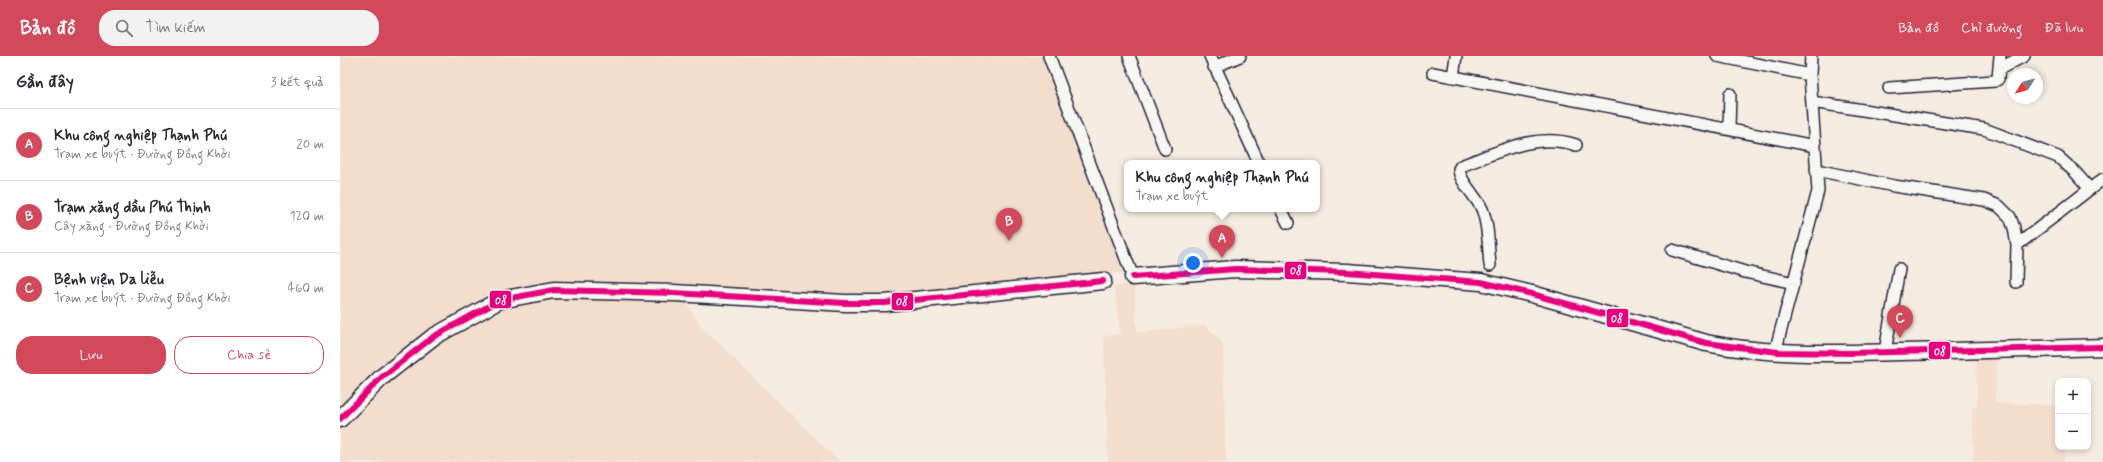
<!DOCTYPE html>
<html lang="vi">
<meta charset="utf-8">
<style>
body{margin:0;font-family:Mynerve,sans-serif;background:#f2f2f3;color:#2b2b33}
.controls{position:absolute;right:12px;bottom:12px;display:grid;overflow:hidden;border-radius:8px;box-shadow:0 2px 6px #0003}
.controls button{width:36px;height:36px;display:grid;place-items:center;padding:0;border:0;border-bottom:1px solid #e1e1e2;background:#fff;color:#2b2b33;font:20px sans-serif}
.compass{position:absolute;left:1667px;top:12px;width:36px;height:36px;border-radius:50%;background:#fff;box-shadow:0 2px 6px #0003;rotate:233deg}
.you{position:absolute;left:853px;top:207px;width:14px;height:14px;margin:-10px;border:3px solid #fff;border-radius:50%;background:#1a73e8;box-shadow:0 0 0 6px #1a73e833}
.badge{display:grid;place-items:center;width:26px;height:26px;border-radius:50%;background:#d1495b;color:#fff;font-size:13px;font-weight:700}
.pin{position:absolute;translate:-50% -33px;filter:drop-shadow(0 1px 2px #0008)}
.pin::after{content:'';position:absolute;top:21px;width:14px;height:12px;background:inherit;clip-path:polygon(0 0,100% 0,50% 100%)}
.popup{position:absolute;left:784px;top:104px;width:196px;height:52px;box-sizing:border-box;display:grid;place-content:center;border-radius:8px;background:#fff;filter:drop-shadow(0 1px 3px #0005);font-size:13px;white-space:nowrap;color:#7c7c81}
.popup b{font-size:15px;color:#2b2b33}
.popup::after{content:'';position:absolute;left:50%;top:100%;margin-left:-8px;border:8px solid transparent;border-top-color:#fff}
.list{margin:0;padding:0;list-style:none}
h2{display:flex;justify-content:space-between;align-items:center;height:52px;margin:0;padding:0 16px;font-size:17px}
h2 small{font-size:13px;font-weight:400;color:#7c7c81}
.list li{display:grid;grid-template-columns:26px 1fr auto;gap:12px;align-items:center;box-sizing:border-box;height:72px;padding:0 16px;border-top:1px solid #e1e1e2}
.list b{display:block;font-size:15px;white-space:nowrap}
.list p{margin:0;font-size:13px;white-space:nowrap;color:#7c7c81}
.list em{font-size:13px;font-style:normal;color:#7c7c81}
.actions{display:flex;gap:8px;padding:12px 16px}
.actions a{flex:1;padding:9px 0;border:1px solid #d1495b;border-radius:16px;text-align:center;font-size:14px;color:#d1495b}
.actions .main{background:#d1495b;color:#fff}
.icon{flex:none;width:22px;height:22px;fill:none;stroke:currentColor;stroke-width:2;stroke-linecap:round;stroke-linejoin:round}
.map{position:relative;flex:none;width:1763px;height:406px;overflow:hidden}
header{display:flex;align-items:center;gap:24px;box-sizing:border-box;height:56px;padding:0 20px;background:#d1495b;color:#fff}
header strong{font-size:19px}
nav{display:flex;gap:22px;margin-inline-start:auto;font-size:14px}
.search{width:280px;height:36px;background:#f2f2f3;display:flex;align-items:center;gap:10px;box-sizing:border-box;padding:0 14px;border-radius:16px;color:#7c7c81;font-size:15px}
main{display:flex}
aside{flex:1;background:#fff}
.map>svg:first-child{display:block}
.built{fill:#f3decd}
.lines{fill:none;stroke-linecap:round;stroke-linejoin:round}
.street-casing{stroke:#22223b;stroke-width:14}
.secondary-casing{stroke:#22223b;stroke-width:19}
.street{stroke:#f6f6f2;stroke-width:11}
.secondary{stroke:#f6f6f2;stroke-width:16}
.bus-1-casing{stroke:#f6f6f2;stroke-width:9}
.bus-1{stroke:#e5007d;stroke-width:6}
.line-badge{stroke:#f6f6f2;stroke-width:1.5}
.badge-label{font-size:11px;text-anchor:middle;font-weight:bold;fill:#fff}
</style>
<header>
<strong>Bản đồ</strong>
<div class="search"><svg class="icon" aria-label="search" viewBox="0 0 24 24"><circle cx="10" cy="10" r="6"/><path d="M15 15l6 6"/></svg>Tìm kiếm</div>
<nav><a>Bản đồ</a><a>Chỉ đường</a><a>Đã lưu</a></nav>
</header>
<main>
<aside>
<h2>Gần đây<small>3 kết quả</small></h2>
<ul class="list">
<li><span class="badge">A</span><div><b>Khu công nghiệp Thạnh Phú</b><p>Trạm xe buýt · Đường Đồng Khởi</p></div><em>20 m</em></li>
<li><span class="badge">B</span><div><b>Trạm xăng dầu Phú Thịnh</b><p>Cây xăng · Đường Đồng Khởi</p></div><em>120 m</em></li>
<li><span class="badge">C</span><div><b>Bệnh viện Da liễu</b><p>Trạm xe buýt · Đường Đồng Khởi</p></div><em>460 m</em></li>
</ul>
<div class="actions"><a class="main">Lưu</a><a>Chia sẻ</a></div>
</aside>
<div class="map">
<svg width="1763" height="406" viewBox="0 0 1763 406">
<rect width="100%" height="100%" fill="#f5ebe1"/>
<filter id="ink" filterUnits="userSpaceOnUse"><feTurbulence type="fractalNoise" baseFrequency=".025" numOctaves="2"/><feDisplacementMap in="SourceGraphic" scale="8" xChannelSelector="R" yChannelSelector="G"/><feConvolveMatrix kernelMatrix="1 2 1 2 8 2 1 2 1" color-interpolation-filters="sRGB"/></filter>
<g filter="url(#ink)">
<!-- built -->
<path class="built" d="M0 0H707L789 216 544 241 158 238 0 354Z
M794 227 797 277 865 269 883 287 886 406H768L764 280 780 278 774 230Z
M216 240 344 243 361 270 500 406H0V371L46 325 97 285 162 250Z
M1636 300H1657L1655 347 1718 349V391H1724V406H1634L1632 351H1637Z"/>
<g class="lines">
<defs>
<path id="street" d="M709 0 793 221
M789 0 825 93
M870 0 919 107
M1377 0 1470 19
M874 11 900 0
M1659 13 1684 0
M1093 17 1475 90
M1113 21 1116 0
M1549 32 1655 25 1658 23 1660 0
M1472 46 1644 73 1718 101 1735 116 1749 132
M1389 73 1390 38
M1476 114 1554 130 1644 144 1659 150 1670 161 1674 172 1677 189 1676 226
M941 153 948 167
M1677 189 1763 123
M1332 194 1405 216 1454 227
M1150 209C1148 191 1149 170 1142 153 1137 141 1119 125 1119 113L1121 110C1159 96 1196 76 1236 89
M1435 296 1478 135 1470 19 1471 0
M1545 296 1559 213"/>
<path id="secondary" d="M793 221 895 213 1007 216 1141 226 1192 238 1366 287C1430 300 1495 297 1560 296 1628 295 1695 293 1763 291
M0 363 42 321 93 281 160 244 214 234 334 237 505 247H545L763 225"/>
</defs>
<!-- street casing -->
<use href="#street" class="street-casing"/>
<!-- secondary casing -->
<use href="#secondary" class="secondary-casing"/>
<!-- street -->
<use href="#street" class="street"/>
<!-- secondary -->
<use href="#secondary" class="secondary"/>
<defs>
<path id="bus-1" d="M793 221 895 213 1007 216 1141 226 1192 238 1366 287 1438 296 1511 297 1763 291
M0 363 42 321 93 281 160 244 214 234 334 237 505 247H545L763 225"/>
</defs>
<!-- bus-1 casing -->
<use href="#bus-1" class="bus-1-casing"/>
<!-- bus-1 -->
<use href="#bus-1" class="bus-1"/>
</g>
</g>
<g class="line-badge">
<rect x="944" y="205" width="23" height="19" rx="4" fill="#e5007d"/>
<rect x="149" y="234" width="23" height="19" rx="4" fill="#e5007d"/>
<rect x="551" y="236" width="23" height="19" rx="4" fill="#e5007d"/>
<rect x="1266" y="252" width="23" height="20" rx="4" fill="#e5007d"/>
<rect x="1588" y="285" width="23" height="19" rx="4" fill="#e5007d"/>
</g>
<g class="badge-label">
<text x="956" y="218">08</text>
<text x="161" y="248">08</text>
<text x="562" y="249">08</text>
<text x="1277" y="266">08</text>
<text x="1600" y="299">08</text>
</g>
</svg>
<div class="controls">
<button>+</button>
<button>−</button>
</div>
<svg class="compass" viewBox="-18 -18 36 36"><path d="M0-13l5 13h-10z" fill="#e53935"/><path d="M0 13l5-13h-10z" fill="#7c7c81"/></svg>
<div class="you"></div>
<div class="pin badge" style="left:882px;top:202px">A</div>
<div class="popup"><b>Khu công nghiệp Thạnh Phú</b>Trạm xe buýt</div>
<div class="pin badge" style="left:669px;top:185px">B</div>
<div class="pin badge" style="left:1560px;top:282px">C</div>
</div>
</main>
